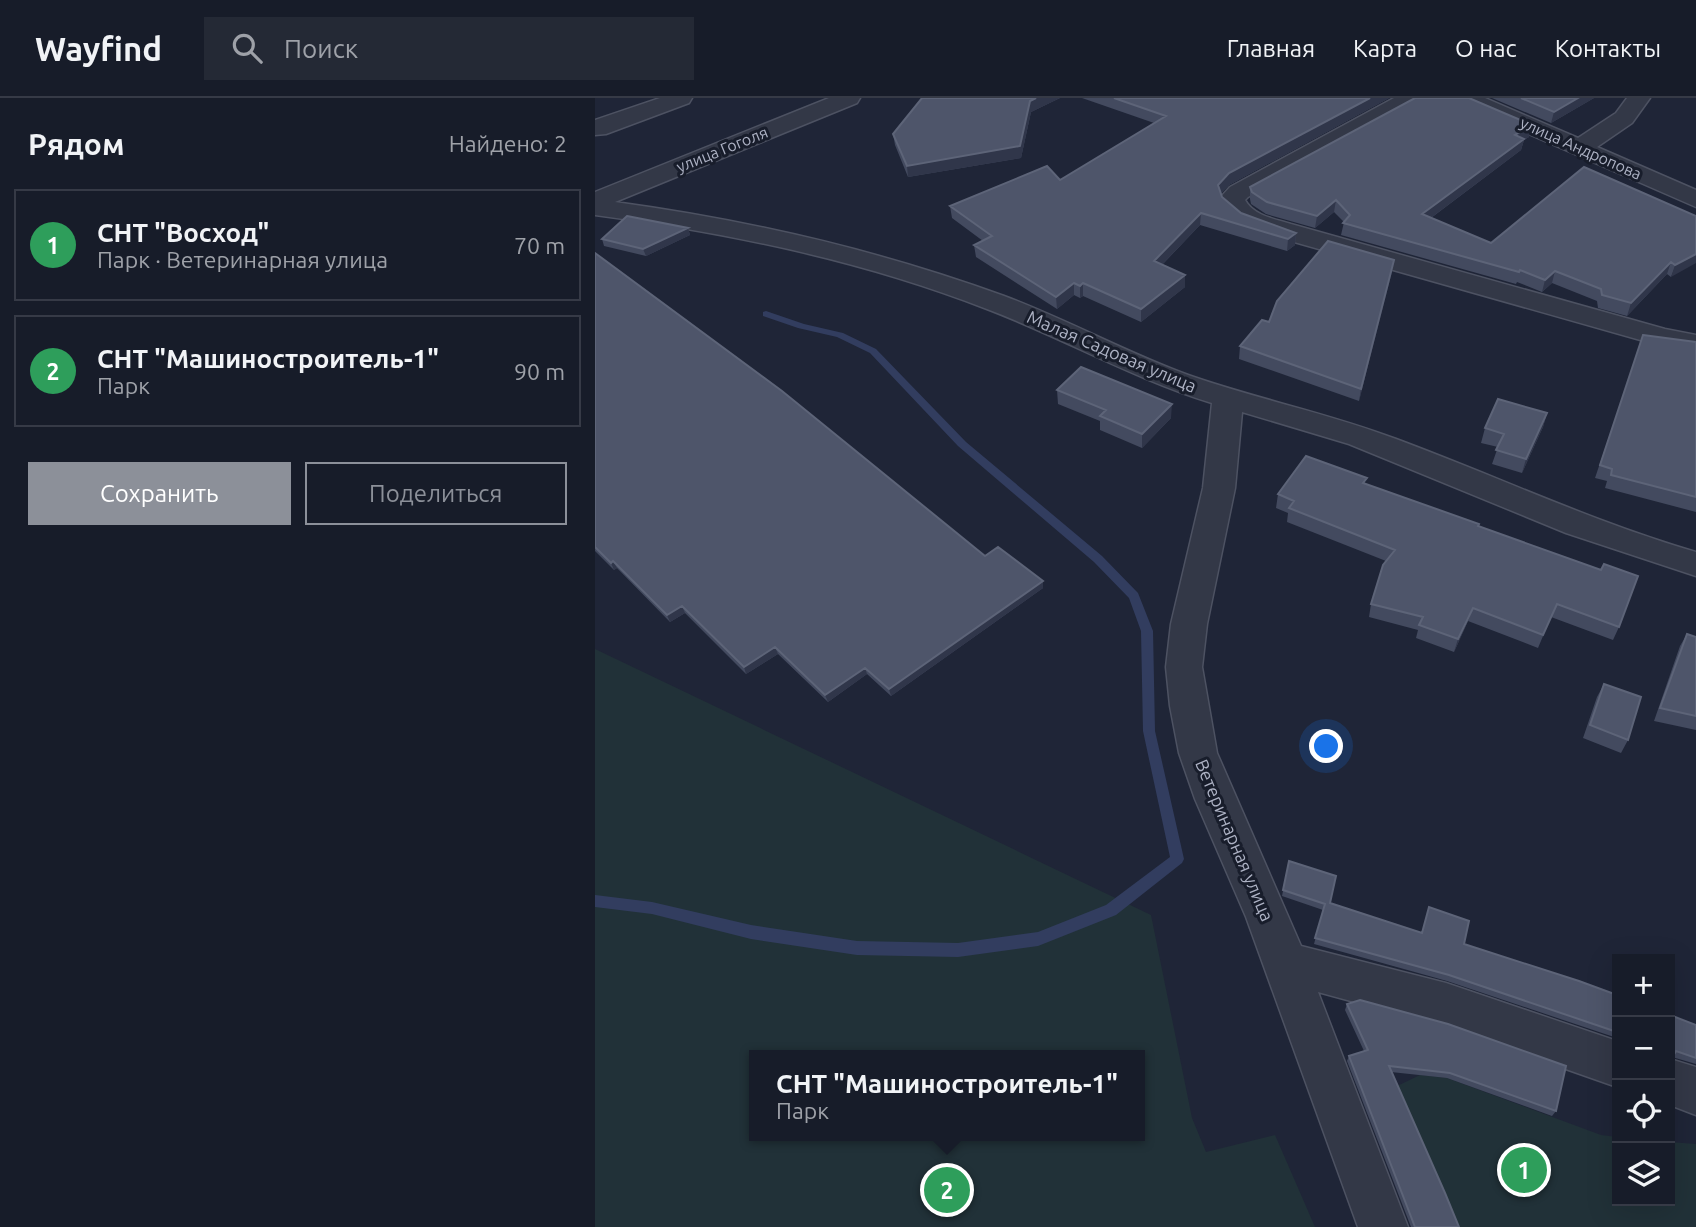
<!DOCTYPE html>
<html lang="ru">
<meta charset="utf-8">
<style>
body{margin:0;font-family:Ubuntu,sans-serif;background:#242935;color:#f1f3f6}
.controls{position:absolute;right:21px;bottom:21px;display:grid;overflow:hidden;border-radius:0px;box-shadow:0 7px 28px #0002}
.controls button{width:63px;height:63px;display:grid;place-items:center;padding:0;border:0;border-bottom:2px solid #363a46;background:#171c29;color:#f1f3f6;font:35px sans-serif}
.you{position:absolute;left:732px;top:649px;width:24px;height:24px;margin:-18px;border:5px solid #fff;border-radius:50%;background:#1a73e8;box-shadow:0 0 0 10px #1a73e833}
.badge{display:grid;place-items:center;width:46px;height:46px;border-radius:50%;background:#8c9099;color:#fff;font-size:23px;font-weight:700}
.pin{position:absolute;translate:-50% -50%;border:4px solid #fff;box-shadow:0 2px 7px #0006}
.popup{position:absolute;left:154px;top:952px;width:396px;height:91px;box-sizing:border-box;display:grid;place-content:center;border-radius:0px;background:#171c29;filter:drop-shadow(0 2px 5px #0005);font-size:23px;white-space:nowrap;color:#9ea1a8}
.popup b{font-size:26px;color:#f1f3f6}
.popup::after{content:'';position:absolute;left:50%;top:100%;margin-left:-14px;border:14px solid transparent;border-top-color:#171c29}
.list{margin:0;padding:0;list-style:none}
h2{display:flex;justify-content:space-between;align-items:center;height:91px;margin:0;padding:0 28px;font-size:30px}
h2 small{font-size:23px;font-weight:400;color:#9ea1a8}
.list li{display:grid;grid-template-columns:46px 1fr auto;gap:21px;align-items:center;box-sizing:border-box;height:112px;margin:0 14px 14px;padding:0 14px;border:2px solid #363a46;border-radius:0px}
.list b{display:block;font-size:26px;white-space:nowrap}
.list p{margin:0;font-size:23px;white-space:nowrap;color:#9ea1a8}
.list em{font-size:23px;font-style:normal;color:#9ea1a8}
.actions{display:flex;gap:14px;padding:21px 28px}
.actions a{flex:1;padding:16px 0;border:2px solid #8c9099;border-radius:0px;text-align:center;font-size:24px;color:#8c9099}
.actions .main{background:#8c9099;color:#fff}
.icon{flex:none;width:38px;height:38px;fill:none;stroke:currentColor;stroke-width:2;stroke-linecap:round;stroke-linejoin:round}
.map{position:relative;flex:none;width:1101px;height:1129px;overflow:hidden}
header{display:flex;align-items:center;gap:42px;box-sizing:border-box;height:98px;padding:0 35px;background:#171c29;border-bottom:2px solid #363a46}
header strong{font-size:33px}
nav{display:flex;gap:38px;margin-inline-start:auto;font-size:24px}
.search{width:490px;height:63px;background:#242935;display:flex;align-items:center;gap:18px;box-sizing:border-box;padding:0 24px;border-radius:0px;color:#9ea1a8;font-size:26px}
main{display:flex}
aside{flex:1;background:#171c29}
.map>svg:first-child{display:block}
.green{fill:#213138;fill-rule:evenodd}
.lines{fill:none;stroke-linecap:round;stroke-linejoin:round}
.stream{fill:#323d5f;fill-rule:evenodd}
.minor-casing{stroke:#4d5262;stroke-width:3}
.minor{fill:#333847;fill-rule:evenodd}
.wall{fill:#434a5f}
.shaded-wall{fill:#30364a}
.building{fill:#4e556a;stroke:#5d6478;stroke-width:2}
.labels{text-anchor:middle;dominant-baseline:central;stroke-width:6;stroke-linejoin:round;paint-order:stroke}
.far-street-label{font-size:16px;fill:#adb2c4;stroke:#181d2b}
.street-label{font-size:18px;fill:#adb2c4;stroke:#181d2b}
</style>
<header>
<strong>Wayfind</strong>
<div class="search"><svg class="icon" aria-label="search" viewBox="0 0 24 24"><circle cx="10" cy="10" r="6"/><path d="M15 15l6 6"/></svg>Поиск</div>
<nav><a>Главная</a><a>Карта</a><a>О нас</a><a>Контакты</a></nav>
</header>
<main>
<aside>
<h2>Рядом<small>Найдено: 2</small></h2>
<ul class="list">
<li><span class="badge" style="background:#2e9e5b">1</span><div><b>СНТ &quot;Восход&quot;</b><p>Парк · Ветеринарная улица</p></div><em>70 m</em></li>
<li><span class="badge" style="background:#2e9e5b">2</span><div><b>СНТ &quot;Машиностроитель-1&quot;</b><p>Парк</p></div><em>90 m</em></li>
</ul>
<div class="actions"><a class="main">Сохранить</a><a>Поделиться</a></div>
</aside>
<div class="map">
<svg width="1101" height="1129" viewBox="0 0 1101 1129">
<rect width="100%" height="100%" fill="#1f2537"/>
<!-- green -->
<path class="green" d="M0 551 556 817 597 1020 611 1054 680 1037 720 1129H0ZM160 957H544V1038H160Z
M825 977 852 980 1006 1037 1022 1039V1103H1075V1044L1101 1046V1129H859L798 990Z"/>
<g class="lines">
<!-- stream -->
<path class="stream" d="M171 213 209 226 248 235 281 251 371 344 507 458 543 495 558 533 560 633 589 761 587 765 521 817 443 848 363 859 262 857 156 841 57 816 0 809V797L57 804 156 827 262 843 363 845 443 834 511 807 575 759 548 633 546 533 534 500 499 464 363 348 275 255 242 239 203 230 168 218V214Z"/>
<defs>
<path id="minor" d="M65 0H97L94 5 11 36 0 37V22Z
M234 0H265L262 5 20 104C152 122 283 152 409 198 471 221 530 254 593 277 661 301 733 315 801 341 901 378 998 424 1101 454V478L971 435 754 346 647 314 640 390 612 526 607 569 622 655 706 848 851 885 1022 943V989L851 929 723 894 813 1129H763L651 819 600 701 584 655 575 608 571 569 576 526 608 390 617 305C539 281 468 240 392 211 266 162 134 135 0 117V94Z
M799 0H827L824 5 653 99 650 102C659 118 680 121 696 126L1070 231 1101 237V255L1056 245 678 138C655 130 635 124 624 101L635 89Z
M860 0H890L983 40 1021 15 1032 0H1055L1037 25 1002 49 1101 92V109L863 5Z
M1075 961 1101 969V1017L1075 1007Z"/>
</defs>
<!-- minor casing -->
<use href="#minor" class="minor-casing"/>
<!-- minor -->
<use href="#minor" class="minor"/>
</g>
<!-- wall -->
<path class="wall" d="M327 0H465L436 14 426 60 313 79 300 47 298 36Z
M487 0H794L634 87 626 95 627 99 646 115 701 135 700 147 692 153 605 127 567 167 590 189 546 224 488 198 485 200 479 197 462 211 381 159 379 147 388 143 357 120 355 108 465 82 559 25Z
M897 0H999L956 25Z
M934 39 929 42 926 52 836 120 896 145 1101 118 1076 179 1072 176 1032 218 1003 210 1002 203 957 185 947 194 922 184 921 186 746 137 749 124 739 114 720 130 671 116 656 106 655 101V89Z
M93 130 95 137 51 158 9 148 7 141Z
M0 155 390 458 448 483V490L296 598 272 576 233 604 183 556 151 576 90 515 75 524 22 470 19 472 0 453Z
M799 162 764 303 644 261 645 248 674 224Z
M1048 237 1101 244V414L1010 390 1012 383 1000 380Z
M462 292 576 320 547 350 505 332V323L463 306Z
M952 315 948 329 927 375 897 366 903 349 886 345 890 330Z
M770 386 883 428 1024 529 1018 542 956 519 943 550 873 523 859 554 821 540 823 532 774 519 776 506 791 463 692 424 693 415 681 410 683 396Z
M1092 536 1101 539V632L1059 623 1085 548Z
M1009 586 1033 642 1026 655 988 640 1002 599Z
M694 763 735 805 827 835 834 809 869 846 1022 897V940L852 883 719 846 728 812 687 798Z
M752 906 961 1013 957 1018 852 980 796 974 864 1129H816L752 963 754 958 769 953 750 912Z
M1075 917 1101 927V966L1077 959 1075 962Z"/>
<!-- shaded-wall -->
<path class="shaded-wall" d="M441 0H465L436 14 426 60 313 79 312 68Z
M775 0H794L634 87 622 99 623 87 634 75Z
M983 0H999L956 25 959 14Z
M937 27 934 39 929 42 926 52 825 128 827 116 920 37Z
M741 102 739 114 720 130 722 118Z
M606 115 605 127 559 175V163Z
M93 130 95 137 51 158 48 151Z
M701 135 700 147 692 153 693 141Z
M1101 156V165L1076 179 1080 167Z
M799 162 797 174 764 303 766 291Z
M1076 164 1072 176 1032 218 1036 205Z
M960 173 957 185 947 194 950 182Z
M590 177V189L546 224V211Z
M479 185V197L462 211 461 199Z
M488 185V198L485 200V188Z
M577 306 576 320 547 350V336Z
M952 315 948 329 927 375 931 361Z
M18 463 22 470 19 472 16 465Z
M448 483V490L296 598 294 591Z
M87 508 90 515 75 524 72 517Z
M878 510 873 523 859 554 863 541Z
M180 549 183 556 151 576 149 569Z
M270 570 272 576 233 604 230 597Z"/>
<!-- building -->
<path class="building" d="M327 0H441L435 3 425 48 312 68 298 36Z
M519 0H775L634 75 623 87 627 99 646 115 701 135 693 141 606 115 559 163 590 177 546 211 488 185 485 188 479 185 461 199 379 147 397 138 355 108 452 68 465 82 571 18Z
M820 0H874L937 27 920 37 929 41 827 116 896 145 989 69 1101 118V156L1080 167 1076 164 1036 205 1007 197 1006 191 960 173 950 182 925 172 924 174 748 125 755 117 741 102 722 118 672 104 657 94 655 89Z
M926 0H983L959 14Z
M32 118 93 130 48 151 7 141Z
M733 143 799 162 766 291 645 248 667 222 674 224 682 203Z
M0 155 187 293 390 458 403 449 448 483 294 591 270 570 230 597 180 549 149 569 87 508 72 517 18 463 16 465 0 449Z
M1048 237 1101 244V399L1016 377 1017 371 1005 367Z
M486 269 577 306 547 336 505 318 511 312 462 292Z
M903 301 952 315 931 361 901 352 909 336 890 330Z
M711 358 772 380 768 385 884 426 883 428 1006 472 1009 466 1043 478 1024 529 962 506 948 537 878 510 863 541 824 527 828 519 776 506 788 467 800 452 694 410 699 403 683 396Z
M1092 536 1101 539V618L1065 610Z
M1009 586 1046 599 1033 642 995 627Z
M694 763 741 778 735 805 827 835 834 809 874 823 869 846 984 883 1022 897V934L854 877 720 840 730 806 688 792Z
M765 902 853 926 971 968 961 1013 855 975 794 968 850 1095 864 1129H820L754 958 773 952 752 906Z
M1075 917 1101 927V960L1081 953 1077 960 1075 959Z"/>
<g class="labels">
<!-- far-street labels -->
<g class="far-street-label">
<text transform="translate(986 50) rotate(24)">улица Андропова</text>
<text transform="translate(127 51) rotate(-22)">улица Гоголя</text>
</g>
<!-- street labels -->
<g class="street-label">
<text transform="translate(517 253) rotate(23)">Малая Садовая улица</text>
<text transform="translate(640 742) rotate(67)">Ветеринарная улица</text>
</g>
</g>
</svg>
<div class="controls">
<button>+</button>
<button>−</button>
<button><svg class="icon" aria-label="locate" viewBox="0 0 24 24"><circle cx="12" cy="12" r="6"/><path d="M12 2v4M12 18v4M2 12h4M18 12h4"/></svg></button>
<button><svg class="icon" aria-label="layers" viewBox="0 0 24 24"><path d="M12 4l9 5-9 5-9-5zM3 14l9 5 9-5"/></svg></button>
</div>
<div class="you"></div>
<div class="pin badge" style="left:929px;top:1072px;background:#2e9e5b">1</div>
<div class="pin badge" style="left:352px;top:1092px;background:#2e9e5b">2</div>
<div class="popup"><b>СНТ &quot;Машиностроитель-1&quot;</b>Парк</div>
</div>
</main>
